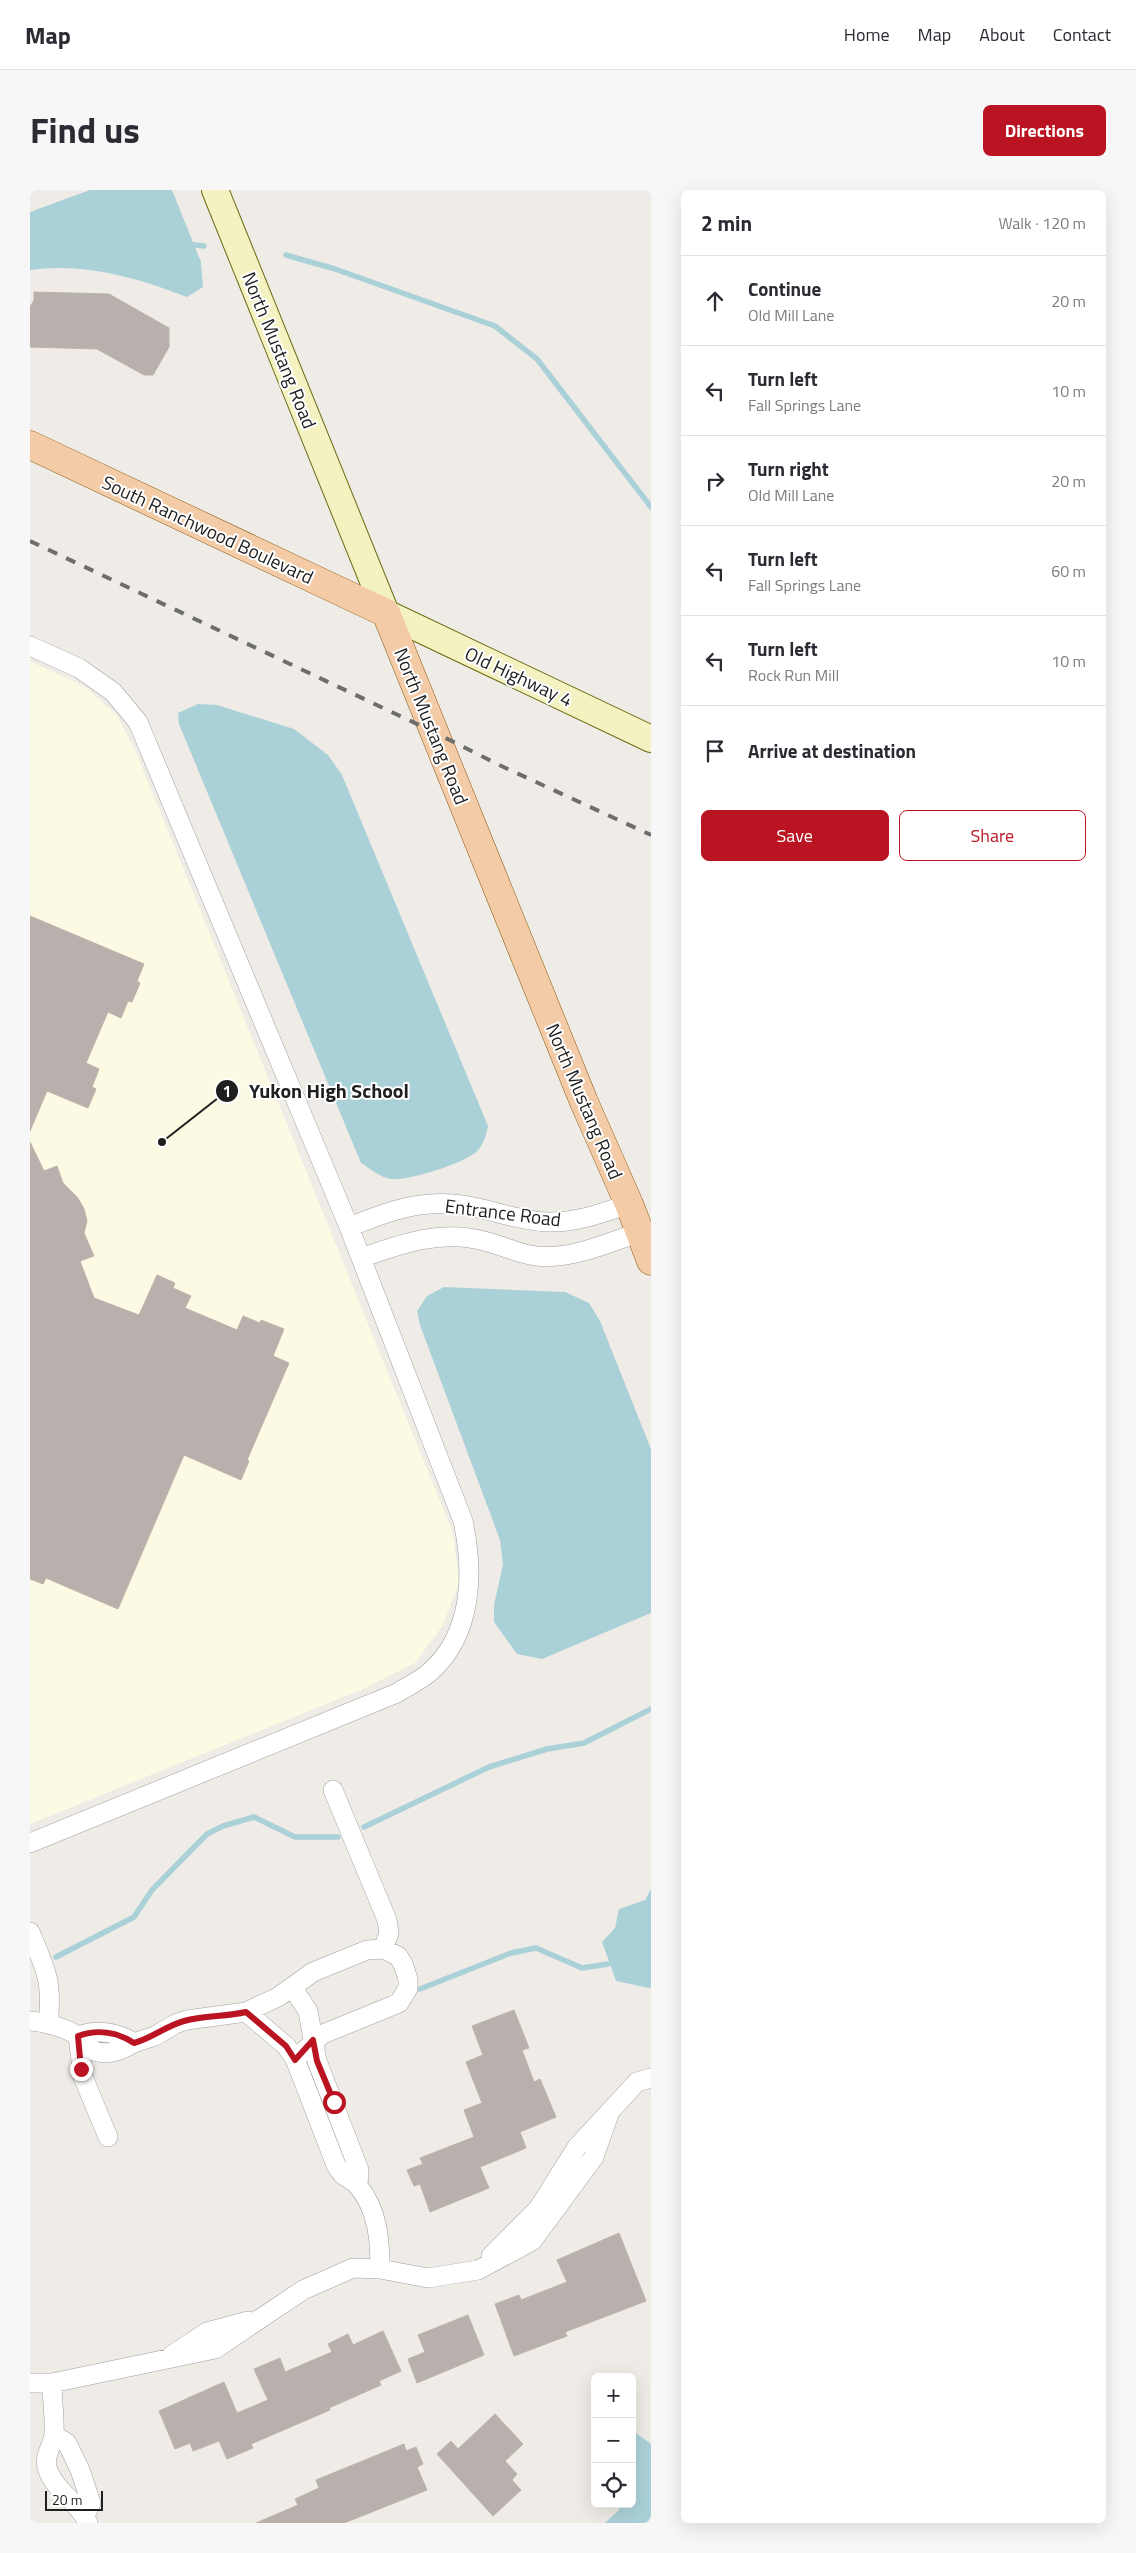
<!DOCTYPE html>
<meta charset="utf-8">
<style>
body{margin:0;font-family:"Titillium Web",sans-serif;background:#f7f7f7;color:#2b2b33}
.controls{position:absolute;right:15px;bottom:15px;display:grid;overflow:hidden;border-radius:8px;box-shadow:0 5px 20px #0002}
.controls button{width:45px;height:45px;display:grid;place-items:center;padding:0;border:0;border-bottom:1px solid #e1e1e2;background:#fff;color:#2b2b33;font:25px sans-serif}
.scale{position:absolute;left:15px;bottom:12px;width:58px;box-sizing:border-box;padding-left:5px;border:2px solid #1f1f1f;border-top:0;font-size:14px;line-height:18px;white-space:nowrap;color:#1f1f1f;-webkit-text-stroke:4px #fff;paint-order:stroke}
.stop{position:absolute;width:15px;height:15px;margin:-11px;border:4px solid #ba1422;border-radius:50%;background:#fff}
.stop.end{background:#ba1422;border-color:#fff;box-shadow:0 1px 5px #0008}
.list{margin:0;padding:0;list-style:none}
h2{display:flex;justify-content:space-between;align-items:center;height:65px;margin:0;padding:0 20px;font-size:21px}
h2 small{font-size:16px;font-weight:400;color:#7c7c81}
.list li{display:grid;grid-template-columns:32px 1fr auto;gap:15px;align-items:center;box-sizing:border-box;height:90px;padding:0 20px;border-top:1px solid #e1e1e2}
.list b{display:block;font-size:19px;white-space:nowrap}
.list p{margin:0;font-size:16px;white-space:nowrap;color:#7c7c81}
.list em{font-size:16px;font-style:normal;color:#7c7c81}
.actions{display:flex;gap:10px;padding:15px 20px}
.actions a{flex:1;padding:11px 0;border:1px solid #ba1422;border-radius:8px;text-align:center;font-size:18px;color:#ba1422}
.actions .main{background:#ba1422;color:#fff}
.icon{flex:none;width:28px;height:28px;fill:none;stroke:currentColor;stroke-width:2;stroke-linecap:round;stroke-linejoin:round}
.map{position:relative;flex:none;width:621px;height:2333px;overflow:hidden;border-radius:8px}
header{display:flex;align-items:center;gap:30px;box-sizing:border-box;height:70px;padding:0 25px;background:#fff;border-bottom:1px solid #e1e1e2}
header strong{font-size:24px}
nav{display:flex;gap:28px;margin-inline-start:auto;font-size:18px}
.intro{display:flex;align-items:center;justify-content:space-between;box-sizing:border-box;height:120px;padding:0 30px}
h1{margin:0;font-size:35px}
.button{padding:12px 22px;border-radius:8px;background:#ba1422;color:#fff;font-size:18px;font-weight:700}
main{display:flex;gap:30px;padding:0 30px}
aside{flex:1;background:#fff;border-radius:8px;box-shadow:0 5px 20px #0002}
.map>svg:first-child{display:block}
.education{fill:#fcfae2}
.water{fill:#abd1d8}
.lines{fill:none;stroke-linecap:round;stroke-linejoin:round}
.stream{stroke:#abd1d8;stroke-width:5.5}
.building{fill:#b8b0ac;stroke:#bfb2aa}
.minor-casing{stroke:#a0a0a0;stroke-width:20}
.secondary-casing{stroke:#6a6c10;stroke-width:28}
.primary-casing{stroke:#8b580f;stroke-width:29}
.minor{stroke:#fff;stroke-width:19}
.secondary{stroke:#f3f2c0;stroke-width:26}
.primary{stroke:#f3cca7;stroke-width:28}
.rail{stroke:#6d6d6d;stroke-width:4;stroke-dasharray:10 10;stroke-linecap:butt}
.route{stroke:#ba1422;stroke-width:6}
.labels{text-anchor:middle;dominant-baseline:central;stroke-width:4;stroke-linejoin:round;paint-order:stroke}
.street-label{font-size:19px;fill:#1f1f1f;stroke:#fff}
.leader{fill:none;stroke:#1f1f1f;stroke-width:2}
.callout-dot{fill:#1f1f1f;stroke:#fff;stroke-width:2}
.mark-label{font-size:15px;text-anchor:middle;font-weight:bold;fill:#fff}
.callout-label{font-size:20px;text-anchor:middle;font-weight:bold;fill:#1f1f1f;stroke:#fff;stroke-width:4;stroke-linejoin:round;paint-order:stroke}
</style>
<header>
<strong>Map</strong>
<nav><a>Home</a><a>Map</a><a>About</a><a>Contact</a></nav>
</header>
<div class="intro"><h1>Find us</h1><a class="button">Directions</a></div>
<main>
<div class="map">
<svg width="621" height="2333" viewBox="0 0 621 2333">
<rect width="100%" height="100%" fill="#efebe6"/>
<!-- education -->
<path class="education" d="M0 471 55 497 86 524 106 562 423 1343 429 1393 413 1435 385 1473 333 1499 0 1634Z"/>
<!-- water -->
<path class="water" d="M60 0H142L171 72 173 97 157 107C110 88 51 72 0 80V22Z
M168 514 187 515 264 539 298 565 312 585 458 936C456 945 454 956 445 963 431 974 378 991 361 989 351 988 339 978 331 973L149 534 148 523Z
M414 1097 535 1102 559 1113 570 1131 621 1259V1423L512 1469 487 1464 464 1432V1415L473 1374 470 1350 390 1135 387 1121 397 1106Z
M621 1699V1797L619 1798 586 1791 572 1752 585 1738 589 1719 615 1710Z
M603 2241 621 2254V2333H575L589 2320V2314H602Z"/>
<g class="lines">
<!-- stream -->
<path class="stream" d="M157 54 174 56
M256 65 305 79 465 136 507 169 621 317
M334 1637 459 1577 517 1559 554 1553 621 1519
M26 1767 104 1727 122 1700 177 1644 193 1636 224 1627 265 1647H308
M390 1799 481 1763 506 1758 552 1778 578 1774"/>
</g>
<!-- building -->
<path class="building" d="M4 102 79 104 139 138V157L123 185H114L67 159 0 157V117L4 110Z
M0 726 114 774 107 791 110 793 102 812 98 811 91 828 78 822 56 873 69 879 62 897 66 899 58 918 17 901 0 941Z
M0 952 14 981 27 976 33 993 48 1008 54 1019 57 1031 54 1043 64 1066 50 1071 64 1108 109 1125 127 1085 145 1093 143 1098 161 1106 155 1118 207 1140 213 1126 230 1133 231 1130 254 1139 243 1166 259 1173 217 1270 219 1271 211 1290 154 1265 88 1419 16 1388 13 1394 0 1389Z
M484 1820 499 1858 492 1860 504 1892 510 1889 526 1927 490 1942 496 1958 450 1977 459 1998 400 2022 390 1994 384 1996 377 1980 393 1974 390 1968 444 1947 434 1920 452 1913 436 1872 453 1865 442 1836Z
M589 2043 616 2111 535 2142 537 2146 484 2166 465 2114 489 2105 491 2110 537 2092 527 2070Z
M438 2125 454 2165 387 2193 378 2169 395 2162 388 2145Z
M353 2141 371 2181 349 2191 351 2195 299 2218 300 2220 221 2254 223 2258 197 2269 189 2251 163 2261 160 2253 145 2259 129 2221 194 2192 207 2223 238 2210 224 2179 250 2168 255 2182 302 2162 298 2154 318 2144 323 2155Z
M465 2224 493 2254 475 2271 487 2284 482 2290 491 2300 463 2326 407 2264 421 2251 428 2259Z
M374 2254 376 2261 386 2257 393 2274 387 2277 397 2300 314 2333H226L268 2315 265 2309 289 2298 286 2290Z"/>
<g class="lines">
<defs>
<path id="minor" d="M0 456 49 478 83 502 108 532 319 1037 433 1331C444 1382 443 1444 400 1482 391 1490 378 1496 367 1503L0 1653
M319 1037C345 1027 371 1016 400 1014 442 1010 477 1030 517 1032 546 1033 572 1023 599 1014
M331 1068C370 1054 413 1039 454 1051 472 1055 488 1064 506 1066 540 1070 578 1053 610 1042
M303 1600 357 1730 359 1743 353 1759
M0 1742C16 1780 23 1792 18 1834
M262 1797 278 1821 287 1871 329 1980 328 1995
M216 1822 256 1856 265 1869 306 1975C314 1990 320 1987 328 1996 348 2020 350 2050 350 2079
M0 1831C14 1832 38 1838 49 1847 53 1851 55 1857 59 1859 76 1867 90 1861 104 1853 87 1842 67 1839 48 1846
M48 1846 53 1887 78 1947
M104 1853 125 1846 145 1834 157 1830 216 1822 248 1807 283 1782 337 1760 353 1759 368 1766 373 1774 378 1789V1798L369 1813 293 1844 265 1869
M461 2066 508 2019 547 1957 607 1892 621 1888
M142 2165 177 2142 218 2131
M0 2193H22L185 2159 273 2100 323 2078 350 2079 398 2088 448 2080 502 2051 564 1967 579 1924
M22 2193C22 2210 25 2227 24 2244 23 2256 14 2264 17 2277 23 2300 49 2312 58 2333
M24 2245 37 2253 50 2280 61 2313 55 2326"/>
<path id="secondary" d="M185 0 356 423 621 549"/>
<path id="primary" d="M0 255 356 423 554 912 599 1014 621 1071"/>
</defs>
<!-- minor casing -->
<use href="#minor" class="minor-casing"/>
<!-- secondary casing -->
<use href="#secondary" class="secondary-casing"/>
<!-- primary casing -->
<use href="#primary" class="primary-casing"/>
<!-- minor -->
<use href="#minor" class="minor"/>
<!-- secondary -->
<use href="#secondary" class="secondary"/>
<!-- primary -->
<use href="#primary" class="primary"/>
<!-- rail -->
<path class="rail" d="M0 351 406 543 467 574 621 645"/>
</g>
<g class="lines">
<!-- route -->
<path class="route" d="M51 1879 48 1846C67 1839 87 1842 104 1853 122 1848 136 1836 154 1831 174 1825 195 1827 216 1822L256 1856 265 1870 283 1850 287 1871 304 1912"/>
</g>
<g class="labels">
<!-- street labels -->
<g class="street-label">
<text transform="translate(250 160) rotate(68)">North Mustang Road</text>
<text transform="translate(178 339) rotate(25)">South Ranchwood Boulevard</text>
<text transform="translate(489 486) rotate(25)">Old Highway 4</text>
<text transform="translate(402 536) rotate(68)">North Mustang Road</text>
<text transform="translate(555 911) rotate(67)">North Mustang Road</text>
<text transform="translate(473 1022) rotate(7)">Entrance Road</text>
</g>
</g>
<!-- callouts -->
<path class="leader" d="M132 952L197 901"/>
<g class="callout-dot">
<circle cx="132" cy="952" r="5"/>
<circle cx="197" cy="901" r="12"/>
</g>
<g class="mark-label">
<text x="197" y="907">1</text>
</g>
<g class="callout-label">
<text x="299" y="908">Yukon High School</text>
</g>
</svg>
<div class="controls">
<button>+</button>
<button>−</button>
<button><svg class="icon" aria-label="locate" viewBox="0 0 24 24"><circle cx="12" cy="12" r="6"/><path d="M12 2v4M12 18v4M2 12h4M18 12h4"/></svg></button>
</div>
<div class="scale">20 m</div>
<div class="stop" style="left:304px;top:1912px"></div>
<div class="stop end" style="left:51px;top:1879px"></div>
</div>
<aside>
<h2>2 min<small>Walk · 120 m</small></h2>
<ul class="list">
<li><svg class="icon" aria-label="ahead" viewBox="0 0 24 24"><path d="M12 20V5M6 11l6-6 6 6"/></svg><div><b>Continue</b><p>Old Mill Lane</p></div><em>20 m</em></li>
<li><svg class="icon" aria-label="left" viewBox="0 0 24 24"><path d="M17 20v-9H6M10 6l-5 5 5 5"/></svg><div><b>Turn left</b><p>Fall Springs Lane</p></div><em>10 m</em></li>
<li><svg class="icon" aria-label="right" viewBox="0 0 24 24"><path d="M7 20v-9h11M14 6l5 5-5 5"/></svg><div><b>Turn right</b><p>Old Mill Lane</p></div><em>20 m</em></li>
<li><svg class="icon" aria-label="left" viewBox="0 0 24 24"><path d="M17 20v-9H6M10 6l-5 5 5 5"/></svg><div><b>Turn left</b><p>Fall Springs Lane</p></div><em>60 m</em></li>
<li><svg class="icon" aria-label="left" viewBox="0 0 24 24"><path d="M17 20v-9H6M10 6l-5 5 5 5"/></svg><div><b>Turn left</b><p>Rock Run Mill</p></div><em>10 m</em></li>
<li><svg class="icon" aria-label="arrive" viewBox="0 0 24 24"><path d="M6 21V4h12l-3 4 3 4H6"/></svg><div><b>Arrive at destination</b></div></li>
</ul>
<div class="actions"><a class="main">Save</a><a>Share</a></div>
</aside>
</main>
